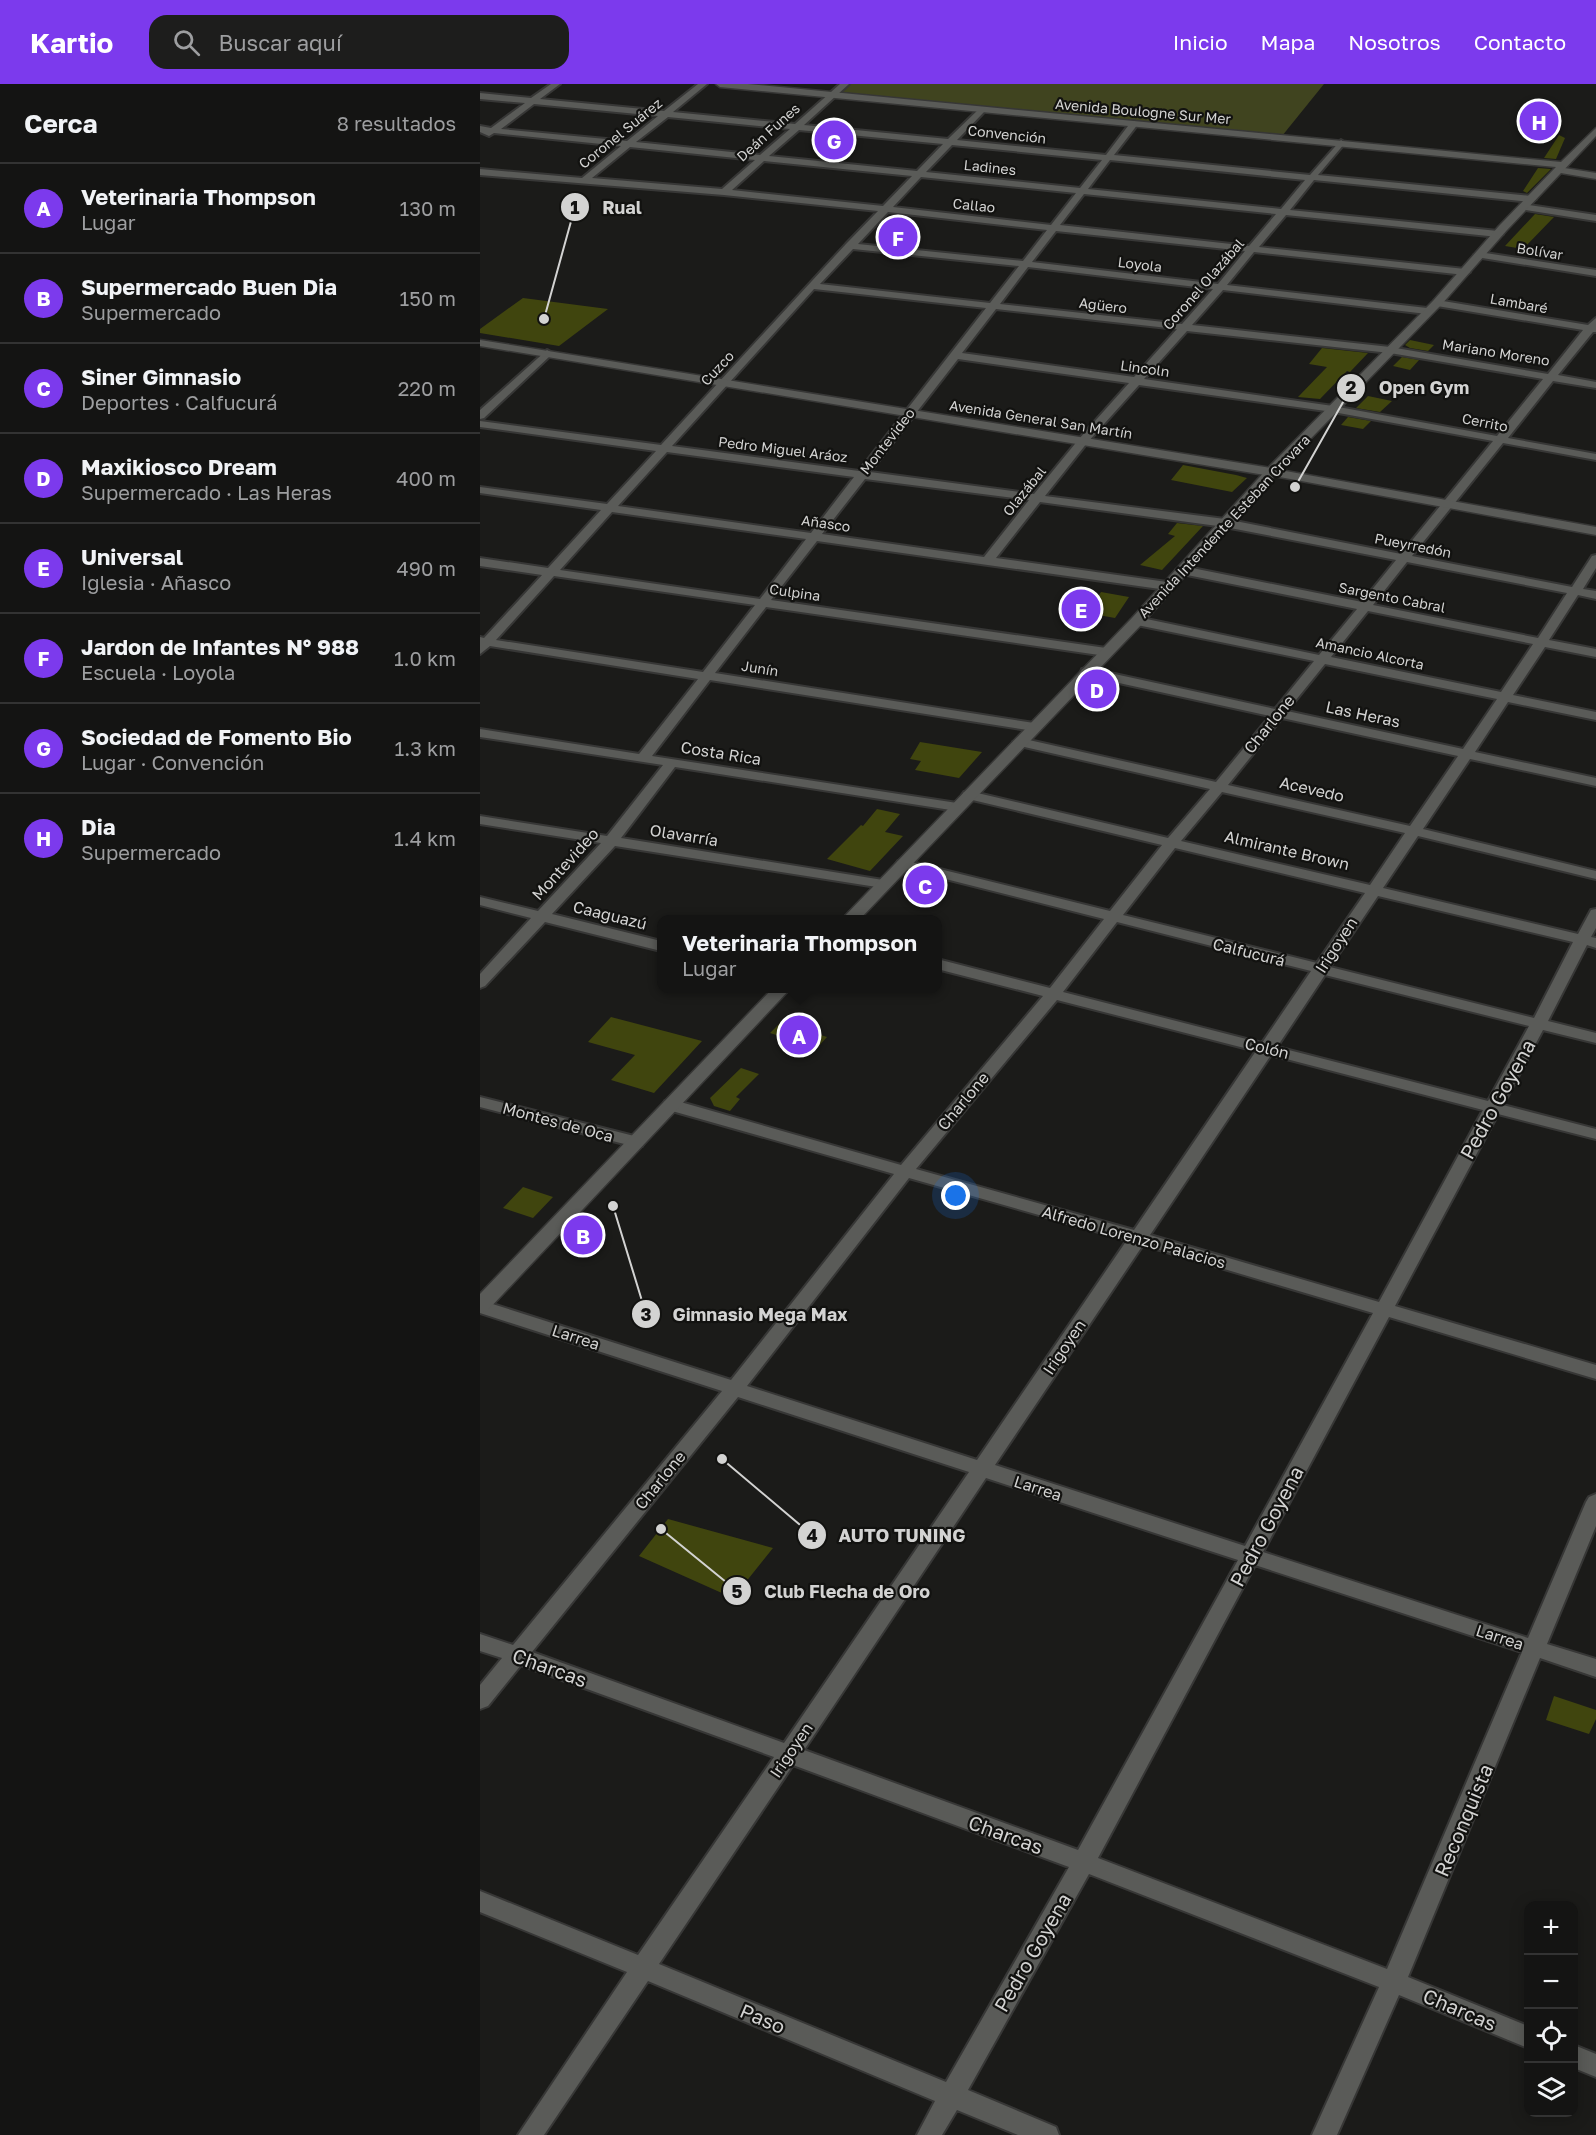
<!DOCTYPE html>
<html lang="es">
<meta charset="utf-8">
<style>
body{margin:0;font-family:"Golos Text",sans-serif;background:#1d1d1c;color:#f1f3f6}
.controls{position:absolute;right:18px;bottom:18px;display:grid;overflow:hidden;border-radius:12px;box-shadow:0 3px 15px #0003}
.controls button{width:54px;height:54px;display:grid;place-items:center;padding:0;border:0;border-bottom:2px solid #333;background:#141413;color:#f1f3f6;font:30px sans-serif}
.you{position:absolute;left:476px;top:1112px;width:21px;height:21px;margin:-15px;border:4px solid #fff;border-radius:50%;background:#1a73e8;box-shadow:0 0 0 9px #1a73e833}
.badge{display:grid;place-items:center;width:39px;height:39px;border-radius:50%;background:#7c3aed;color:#fff;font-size:20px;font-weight:700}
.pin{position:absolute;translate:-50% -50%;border:3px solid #fff;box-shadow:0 2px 6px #0006}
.popup{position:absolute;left:177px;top:831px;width:285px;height:78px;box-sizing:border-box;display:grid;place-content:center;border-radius:12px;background:#141413;filter:drop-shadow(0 2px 4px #0005);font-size:20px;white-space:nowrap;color:#9d9ea0}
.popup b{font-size:22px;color:#f1f3f6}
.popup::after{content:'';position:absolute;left:50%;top:100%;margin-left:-12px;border:12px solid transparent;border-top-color:#141413}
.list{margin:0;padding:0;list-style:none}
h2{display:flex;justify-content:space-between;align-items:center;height:78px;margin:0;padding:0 24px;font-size:26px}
h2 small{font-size:20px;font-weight:400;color:#9d9ea0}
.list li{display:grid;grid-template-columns:39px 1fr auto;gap:18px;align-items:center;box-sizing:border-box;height:90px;padding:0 24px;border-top:2px solid #333}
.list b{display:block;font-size:22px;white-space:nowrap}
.list p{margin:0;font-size:20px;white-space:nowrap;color:#9d9ea0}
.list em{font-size:20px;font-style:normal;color:#9d9ea0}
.icon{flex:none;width:33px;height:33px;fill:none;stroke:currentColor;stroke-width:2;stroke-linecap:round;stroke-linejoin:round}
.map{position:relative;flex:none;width:1116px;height:2051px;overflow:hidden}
header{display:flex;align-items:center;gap:36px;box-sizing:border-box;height:84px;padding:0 30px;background:#7c3aed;color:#fff}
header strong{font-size:28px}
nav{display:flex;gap:33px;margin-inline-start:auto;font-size:21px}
.search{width:420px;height:54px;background:#1d1d1c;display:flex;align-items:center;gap:15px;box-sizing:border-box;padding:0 21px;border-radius:18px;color:#9d9ea0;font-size:22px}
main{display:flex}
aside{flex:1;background:#141413}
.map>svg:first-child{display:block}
.green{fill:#40441f}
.building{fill:#40450e}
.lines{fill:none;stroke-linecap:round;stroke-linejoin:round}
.minor-casing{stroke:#373736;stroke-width:4}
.tertiary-casing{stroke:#373736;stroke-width:3}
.secondary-casing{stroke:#373736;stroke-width:3}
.minor{fill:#5a5b58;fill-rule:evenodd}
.tertiary{fill:#5a5b58;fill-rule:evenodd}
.secondary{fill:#5a5b58;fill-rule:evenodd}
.labels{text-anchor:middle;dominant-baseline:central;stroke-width:4.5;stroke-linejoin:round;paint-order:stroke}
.far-street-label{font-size:14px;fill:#d3d3d2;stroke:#121210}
.street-label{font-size:16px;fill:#d3d3d2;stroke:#121210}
.near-street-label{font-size:20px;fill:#d3d3d2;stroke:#121210}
.leader{fill:none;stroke:#d3d3d2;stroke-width:2}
.callout-dot{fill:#d3d3d2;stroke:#121210;stroke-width:2}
.mark-label{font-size:18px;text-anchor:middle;font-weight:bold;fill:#111}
.callout-label{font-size:18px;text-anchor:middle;font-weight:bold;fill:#d3d3d2;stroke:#121210;stroke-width:4.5;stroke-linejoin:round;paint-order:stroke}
</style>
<header>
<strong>Kartio</strong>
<div class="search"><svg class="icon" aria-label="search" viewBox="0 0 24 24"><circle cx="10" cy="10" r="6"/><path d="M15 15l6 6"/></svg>Buscar aquí</div>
<nav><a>Inicio</a><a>Mapa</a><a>Nosotros</a><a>Contacto</a></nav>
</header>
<main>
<aside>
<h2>Cerca<small>8 resultados</small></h2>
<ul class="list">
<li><span class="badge">A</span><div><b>Veterinaria Thompson</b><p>Lugar</p></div><em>130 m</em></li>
<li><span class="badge">B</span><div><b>Supermercado Buen Dia</b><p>Supermercado</p></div><em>150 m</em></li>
<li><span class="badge">C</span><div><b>Siner Gimnasio</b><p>Deportes · Calfucurá</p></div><em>220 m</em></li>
<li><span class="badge">D</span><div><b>Maxikiosco Dream</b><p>Supermercado · Las Heras</p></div><em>400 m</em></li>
<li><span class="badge">E</span><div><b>Universal</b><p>Iglesia · Añasco</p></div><em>490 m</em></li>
<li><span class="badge">F</span><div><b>Jardon de Infantes N° 988</b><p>Escuela · Loyola</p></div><em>1.0 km</em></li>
<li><span class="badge">G</span><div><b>Sociedad de Fomento Bio</b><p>Lugar · Convención</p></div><em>1.3 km</em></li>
<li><span class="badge">H</span><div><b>Dia</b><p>Supermercado</p></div><em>1.4 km</em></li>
</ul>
</aside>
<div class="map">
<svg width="1116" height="2051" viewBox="0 0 1116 2051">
<rect width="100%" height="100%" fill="#1b1b19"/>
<!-- green -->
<path class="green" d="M368 0H844L802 52 361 8Z"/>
<!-- building -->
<path class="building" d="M345 51 371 53 359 64 333 62Z
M1079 51 1085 54 1076 75 1064 74Z
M1058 84 1071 85 1047 109 1043 107Z
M1055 130 1074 133 1043 165 1025 162Z
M43 214 128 225 79 262 0 249V245Z
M930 256 954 261 948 267 930 264 925 261Z
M842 264 888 269 870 288 867 287 840 315 818 313 847 283 829 280Z
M922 273 939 276 930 286 913 282Z
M888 312 912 317 900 328 876 324Z
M868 333 891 337 883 345 861 341Z
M703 381 756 391 767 394 752 408 691 396Z
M697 439 723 442 682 486 660 481 695 452 688 450Z
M621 508 649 513 635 534 607 529Z
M440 658 502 668 479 694 435 686 441 677 430 675Z
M397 725 420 730 405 748 423 752 390 787 347 775 381 741 383 742Z
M131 933 192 949 222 957 174 1009 131 996 155 971 108 958Z
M301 938 347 953 337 964 290 949Z
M261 984 279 990 256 1013 260 1015 250 1027 234 1022 230 1014Z
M43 1103 73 1113 53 1134 23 1124Z
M188 1435 293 1464 253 1514 159 1472Z
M1074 1612 1116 1626V1635L1109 1650 1066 1636Z"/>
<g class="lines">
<defs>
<path id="minor" d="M71 0H80L60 15 184 27 218 0H227L193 28 315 40 360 0H369L324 41 468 55 501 23 505 26 504 28 477 56 626 71 651 38 654 37 658 40 634 71 830 91 861 56 865 59 838 91 1051 112 1056 115 1051 118 834 96 810 126 1018 147 1023 150 1018 153 806 131 779 163 985 185 990 188 985 191 774 168 747 201 947 224 952 227 947 230 743 206 712 241 910 263 1068 290 1103 246 957 222 952 219 957 216 1108 241 1116 234V248H1113L1078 291 1116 298V304L1073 297 1028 354 1116 370V376L1023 359 932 472 1092 503 1112 472 1116 471V484L1103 505 1116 507V515L1098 511 1069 556 1116 565V573L1065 563 1033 611 1116 628V636L1028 618 995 668 1116 694V702L990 675 943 745 1116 787V795L938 752 903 804 1098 850 1111 826 1116 825V844L1111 853 1116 854V864L1107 861 1068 937 1116 949V959L1063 946 1023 1021 1116 1045V1055L1018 1030 915 1222 1116 1281V1295L909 1233 783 1468 1048 1554 1106 1418 1109 1413 1116 1410V1442L1067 1560 1116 1575V1593L1060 1574 928 1893 1048 1942V1964L919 1911 857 2051H832L899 1903 609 1790 488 2006 576 2043 579 2051H538L477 2026 462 2051H437L455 2017 168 1897 64 2051H38L147 1888 0 1828V1807L158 1871 294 1673 41 1581 8 1622 0 1625V1601L22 1574 0 1567V1550L33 1561 242 1307 0 1229V1216L251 1296 414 1090 185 1025 183 1021 185 1017H197L421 1081 563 912 457 885V875L570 904 624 835 418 783 416 780 418 777 423 776 630 827 682 761 484 714 482 711 484 708 489 707 688 754 730 705 540 662 533 658 540 654 736 698 790 632 607 592 601 588 602 585 607 584 795 625 834 577 657 541 651 537 657 533 839 571 877 525 702 490 696 486 702 482 882 518 916 476 745 443 560 418 516 474 687 498 693 502 687 506 337 457 291 516 626 564 632 568 626 572 286 523 235 589 554 639 561 643 554 647 230 596 172 672 477 719 484 723 477 727 195 683 141 754 403 796 410 800 403 804 135 762 72 830 181 857V867L65 838 5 902 0 904V890L51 834 0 821V813L58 827 121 759 0 740V732L127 752 183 681 0 653V645L159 670 218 595 10 562 0 570V553L4 554 62 491 0 482V474L68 484 121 426 0 409V403L127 420 176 367 0 343V337L181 361 366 160 398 127 244 111 0 91V85L102 94 141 62 14 49 9 52 0 48V42L11 44 45 19 0 15V9L51 14ZM54 20 178 32 147 57 21 45ZM188 33 310 45 280 71 156 58ZM319 46 463 60 437 87 289 72ZM472 61 622 76 600 104 446 88ZM150 63 275 76 242 105 112 94ZM630 76 825 96 801 125 608 105ZM284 77 432 92 403 122 252 106ZM441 93 596 109 571 141 413 123ZM604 110 796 130 769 162 580 141ZM408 128 567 146 543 177 378 160ZM576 147 765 167 738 200 552 178ZM373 165 539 182 510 219 340 200ZM548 183 733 205 702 240 520 220ZM334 205 506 224 379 387 192 362ZM516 225 697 245 654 293 482 269ZM707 247 910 269 1063 295 1017 352 853 322 664 295ZM478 275 649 299 599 355 554 410 390 388ZM659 301 853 328 1013 357 921 470 745 435 565 412 607 359ZM187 368 374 393 331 449 138 422ZM385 395 549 416 504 473 342 450ZM132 428 326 455 280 515 80 486ZM927 478 1087 509 1058 554 893 521ZM74 492 275 521 223 588 16 556ZM888 527 1053 560 1021 608 851 573ZM845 580 1017 615 983 665 807 627ZM802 634 978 672 930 742 748 701ZM742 708 925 749 890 801 701 757ZM695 764 885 809 837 879 643 831ZM898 812 1093 858 1054 934 850 883ZM637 838 831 887 782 959 583 908ZM845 891 1049 942 1008 1017 797 963ZM577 916 776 967 654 1146 436 1085ZM791 971 1003 1026 899 1218 670 1151ZM429 1094 647 1156 497 1376 267 1302ZM663 1161 893 1229 765 1462 515 1381ZM258 1313 489 1388 304 1659 52 1568ZM506 1394 758 1476 598 1766 324 1666ZM775 1481 1042 1568 907 1885 618 1774ZM313 1681 589 1783 466 1998 179 1880Z
M1043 120 1116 131V137L1040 125V121Z
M999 168 1116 186V192L996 173 994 171Z
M67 266 72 269 71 271 4 334 0 335V326Z
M0 1013 162 1054 164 1058 162 1062 156 1063 0 1023Z
M1094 1961 1116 1970V1993L1094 1984Z"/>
<path id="tertiary" d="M1078 83 1116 89V95L1075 88V84Z
M0 256 791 384 797 388 791 392 0 262Z"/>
<path id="secondary" d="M236 0H268L1081 78 1116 44V52L1027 146 961 221 800 386 1116 443V451L794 392 662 540 379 836H361L652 534 787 385 953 217 1019 142 1076 83 240 3Z
M293 904H311L7 1227 0 1229V1210Z"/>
</defs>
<!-- minor casing -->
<use href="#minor" class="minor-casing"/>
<!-- tertiary casing -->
<use href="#tertiary" class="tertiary-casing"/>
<!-- secondary casing -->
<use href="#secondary" class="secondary-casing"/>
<!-- minor -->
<use href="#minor" class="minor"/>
<!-- tertiary -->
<use href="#tertiary" class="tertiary"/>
<!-- secondary -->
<use href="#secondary" class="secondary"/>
</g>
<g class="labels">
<!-- far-street labels -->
<g class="far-street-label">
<text transform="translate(663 27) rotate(5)">Avenida Boulogne Sur Mer</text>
<text transform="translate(288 48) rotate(-42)">Deán Funes</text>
<text transform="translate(140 49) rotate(-39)">Coronel Suárez</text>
<text transform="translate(527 50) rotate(6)">Convención</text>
<text transform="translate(510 83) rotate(6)">Ladines</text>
<text transform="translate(494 121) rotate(6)">Callao</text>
<text transform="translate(1060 167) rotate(9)">Bolívar</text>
<text transform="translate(660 180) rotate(7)">Loyola</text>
<text transform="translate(723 200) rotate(-49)">Coronel Olazábal</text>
<text transform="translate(1039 219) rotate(10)">Lambaré</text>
<text transform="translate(623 221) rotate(7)">Agüero</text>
<text transform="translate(1016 268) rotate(9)">Mariano Moreno</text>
<text transform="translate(237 284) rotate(-47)">Cuzco</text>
<text transform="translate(665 284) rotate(8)">Lincoln</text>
<text transform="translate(561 335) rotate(9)">Avenida General San Martín</text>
<text transform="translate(1005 338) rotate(11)">Cerrito</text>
<text transform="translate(407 357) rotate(-52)">Montevideo</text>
<text transform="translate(303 365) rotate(7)">Pedro Miguel Aráoz</text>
<text transform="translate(544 407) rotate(-51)">Olazábal</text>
<text transform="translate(346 439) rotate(8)">Añasco</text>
<text transform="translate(744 442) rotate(-47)">Avenida Intendente Esteban Crovara</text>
<text transform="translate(933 461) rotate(11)">Pueyrredón</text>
<text transform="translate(315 508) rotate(8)">Culpina</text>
<text transform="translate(912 513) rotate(11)">Sargento Cabral</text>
<text transform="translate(890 569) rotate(12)">Amancio Alcorta</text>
<text transform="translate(280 584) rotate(9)">Junín</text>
</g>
<!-- street labels -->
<g class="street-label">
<text transform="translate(883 630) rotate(12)">Las Heras</text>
<text transform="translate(789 640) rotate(-51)">Charlone</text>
<text transform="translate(241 669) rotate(9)">Costa Rica</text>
<text transform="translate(832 705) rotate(13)">Acevedo</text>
<text transform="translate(204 751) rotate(9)">Olavarría</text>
<text transform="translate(807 766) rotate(13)">Almirante Brown</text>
<text transform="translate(85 780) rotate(-48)">Montevideo</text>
<text transform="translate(130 831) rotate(14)">Caaguazú</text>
<text transform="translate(856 861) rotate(-57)">Irigoyen</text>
<text transform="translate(769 868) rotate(14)">Calfucurá</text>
<text transform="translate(787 964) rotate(14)">Colón</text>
<text transform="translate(483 1017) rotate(-50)">Charlone</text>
<text transform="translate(78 1038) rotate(15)">Montes de Oca</text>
<text transform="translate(654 1153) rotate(16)">Alfredo Lorenzo Palacios</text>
<text transform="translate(96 1253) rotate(18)">Larrea</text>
<text transform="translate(584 1263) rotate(-56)">Irigoyen</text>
<text transform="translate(180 1396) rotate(-51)">Charlone</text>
<text transform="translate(558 1404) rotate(18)">Larrea</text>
<text transform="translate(1020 1553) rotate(18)">Larrea</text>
<text transform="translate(311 1666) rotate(-56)">Irigoyen</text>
</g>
<!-- near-street labels -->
<g class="near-street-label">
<text transform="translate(1017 1015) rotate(-61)">Pedro Goyena</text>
<text transform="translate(786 1442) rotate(-62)">Pedro Goyena</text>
<text transform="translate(70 1583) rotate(20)">Charcas</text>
<text transform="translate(983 1736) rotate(-67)">Reconquista</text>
<text transform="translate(526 1750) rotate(20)">Charcas</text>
<text transform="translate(552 1868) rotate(-60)">Pedro Goyena</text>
<text transform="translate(980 1925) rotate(23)">Charcas</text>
<text transform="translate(283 1934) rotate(23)">Paso</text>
</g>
</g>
<!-- callouts -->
<path class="leader" d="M64 235L95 123M815 403L871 304M133 1122L166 1230M242 1375L332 1451M181 1445L257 1507"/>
<g class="callout-dot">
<circle cx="64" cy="235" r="6"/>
<circle cx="815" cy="403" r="6"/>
<circle cx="133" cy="1122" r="6"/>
<circle cx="242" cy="1375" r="6"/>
<circle cx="181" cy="1445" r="6"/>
<circle cx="95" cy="123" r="15"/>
<circle cx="871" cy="304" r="15"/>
<circle cx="166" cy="1230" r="15"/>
<circle cx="332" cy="1451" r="15"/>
<circle cx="257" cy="1507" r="15"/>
</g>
<g class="mark-label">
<text x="95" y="130">1</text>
<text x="871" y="310">2</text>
<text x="166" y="1237">3</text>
<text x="332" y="1458">4</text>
<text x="257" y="1514">5</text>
</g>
<g class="callout-label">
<text x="142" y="130">Rual</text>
<text x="944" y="310">Open Gym</text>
<text x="280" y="1237">Gimnasio Mega Max</text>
<text x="422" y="1458">AUTO TUNING</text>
<text x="367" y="1514">Club Flecha de Oro</text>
</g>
</svg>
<div class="controls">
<button>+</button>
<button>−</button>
<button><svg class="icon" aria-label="locate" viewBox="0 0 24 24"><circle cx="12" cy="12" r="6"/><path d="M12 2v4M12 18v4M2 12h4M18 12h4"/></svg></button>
<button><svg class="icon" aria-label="layers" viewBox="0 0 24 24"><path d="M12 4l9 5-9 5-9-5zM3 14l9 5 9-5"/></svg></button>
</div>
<div class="you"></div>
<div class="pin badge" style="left:319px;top:951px">A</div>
<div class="popup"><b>Veterinaria Thompson</b>Lugar</div>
<div class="pin badge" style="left:103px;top:1151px">B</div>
<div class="pin badge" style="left:445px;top:801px">C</div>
<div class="pin badge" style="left:617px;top:605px">D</div>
<div class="pin badge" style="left:601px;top:525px">E</div>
<div class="pin badge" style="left:418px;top:153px">F</div>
<div class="pin badge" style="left:354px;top:56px">G</div>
<div class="pin badge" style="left:1059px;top:37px">H</div>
</div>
</main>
